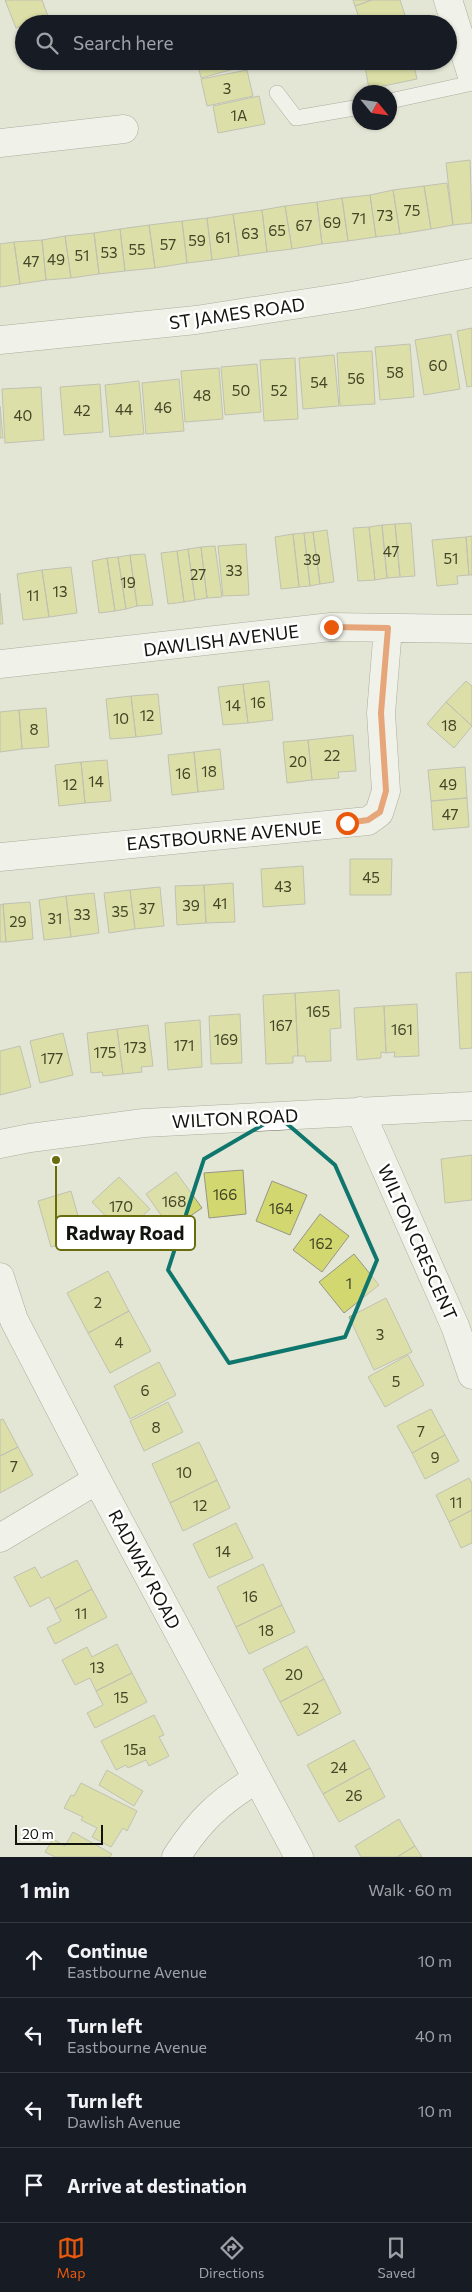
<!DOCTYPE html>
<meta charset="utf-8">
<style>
body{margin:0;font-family:Commissioner,sans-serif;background:#20242c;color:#f1f3f6}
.compass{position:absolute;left:352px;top:85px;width:45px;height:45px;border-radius:50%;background:#171b24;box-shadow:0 1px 4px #0004;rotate:119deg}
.scale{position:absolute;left:15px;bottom:12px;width:88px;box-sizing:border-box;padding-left:5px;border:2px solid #13140e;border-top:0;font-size:14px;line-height:18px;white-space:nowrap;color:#13140e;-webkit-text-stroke:4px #fff;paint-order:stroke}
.stop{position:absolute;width:15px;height:15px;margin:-11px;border:4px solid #ea580c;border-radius:50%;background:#fff}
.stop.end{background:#ea580c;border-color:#fff;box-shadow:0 1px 5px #0008}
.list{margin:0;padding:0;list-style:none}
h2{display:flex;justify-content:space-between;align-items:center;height:65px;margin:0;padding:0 20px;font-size:21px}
h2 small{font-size:16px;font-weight:400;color:#9ea1a6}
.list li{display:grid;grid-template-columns:32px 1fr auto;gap:15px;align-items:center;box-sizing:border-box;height:75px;padding:0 20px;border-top:1px solid #363941}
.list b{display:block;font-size:19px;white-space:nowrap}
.list p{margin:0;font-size:16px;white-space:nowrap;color:#9ea1a6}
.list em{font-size:16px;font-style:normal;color:#9ea1a6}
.icon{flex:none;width:28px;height:28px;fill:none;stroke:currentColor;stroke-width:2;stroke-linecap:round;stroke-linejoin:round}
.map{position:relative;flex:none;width:472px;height:1857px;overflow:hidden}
.search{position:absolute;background:#171b24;box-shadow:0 1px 4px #0004;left:15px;right:15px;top:15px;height:55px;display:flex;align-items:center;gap:12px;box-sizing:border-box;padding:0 18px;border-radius:28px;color:#9ea1a6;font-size:19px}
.sheet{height:365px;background:#171b24}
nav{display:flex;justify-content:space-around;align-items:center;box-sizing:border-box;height:70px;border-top:1px solid #363941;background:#171b24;font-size:14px;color:#9ea1a6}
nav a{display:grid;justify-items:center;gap:2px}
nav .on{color:#ea580c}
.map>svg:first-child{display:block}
.building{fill:#d2d770;stroke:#959687}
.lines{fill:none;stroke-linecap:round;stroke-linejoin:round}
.lane-casing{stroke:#68695b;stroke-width:16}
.street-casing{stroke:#68695b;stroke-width:29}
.secondary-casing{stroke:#68695b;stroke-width:29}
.lane{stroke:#fff;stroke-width:15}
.street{stroke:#fff;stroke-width:28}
.secondary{stroke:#fff;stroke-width:28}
.route{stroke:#ea580c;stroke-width:6}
.marked{fill:none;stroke:#0f766e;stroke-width:4;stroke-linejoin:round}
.labels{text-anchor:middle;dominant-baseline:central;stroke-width:5;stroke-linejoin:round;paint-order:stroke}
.number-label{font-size:15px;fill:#434526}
.street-label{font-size:18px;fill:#13140e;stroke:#fff}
.leader{fill:none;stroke:#696c0d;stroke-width:2}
.callout-dot{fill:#696c0d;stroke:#fff;stroke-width:2}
.callout{fill:#fff;stroke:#696c0d;stroke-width:2}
.callout-label{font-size:19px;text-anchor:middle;font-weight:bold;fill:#13140e}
</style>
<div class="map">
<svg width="472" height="1857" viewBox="0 0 472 1857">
<rect width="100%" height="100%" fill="#e4e6d6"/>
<!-- building -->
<path class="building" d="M5 0H42L48 16 16 28Z
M353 0H372L355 6Z
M372 0H400L407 21 398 24H361L355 6Z
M197 61H244L245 66 201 78Z
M364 61H413L417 79 369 89Z
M247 70 253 96 207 106 201 79Z
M259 96 265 124 218 133 213 106Z
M470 160 472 223 453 225 446 163Z
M447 183 453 225 431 229 424 186Z
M424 186 431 229 400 234 393 190Z
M393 190 400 234 376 237 370 195Z
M370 195 376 237 348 241 342 198Z
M342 198 348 241 322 244 317 202Z
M317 202 322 244 292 249 285 206Z
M285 206 292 249 267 252 262 210Z
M262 210 267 252 239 256 233 214Z
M233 214 239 256 212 260 207 218Z
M207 218 212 260 187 263 182 221Z
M182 221 187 263 155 268 149 225Z
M149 225 155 268 125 271 120 229Z
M120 229 125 271 99 274 94 233Z
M94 233 99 274 71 278 65 236Z
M65 236 71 278 46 280 42 240Z
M42 240 46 280 20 284 14 242Z
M14 242 20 284 0 287V244Z
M472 328V386L467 387 457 331Z
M451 334 460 389 424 395 415 340Z
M410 344 414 397 380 400 375 347Z
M372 351 375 404 340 406 337 353Z
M334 355 339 406 303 409 299 358Z
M295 358 298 419 264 421 260 360Z
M257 364 261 412 225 415 221 367Z
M219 368 223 419 185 422 181 371Z
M179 379 184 431 146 434 142 383Z
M139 381 144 434 110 437 105 385Z
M100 384 103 432 64 435 60 387Z
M41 387 44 440 5 443 2 389Z
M0 406 3 438H0Z
M411 523 415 576 400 577 395 524Z
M395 524 400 577 387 578 382 525Z
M382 525 387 578 375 580 369 527Z
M369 527 375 580 358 581 353 528Z
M327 530 334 582 320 584 313 532Z
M313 532 320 584 310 586 304 533Z
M304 533 310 586 299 587 293 534Z
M293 534 299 587 281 589 275 537Z
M472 536V575H469L466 537Z
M466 537 469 575 457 576 458 584 437 586 432 540Z
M246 544 249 595 223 596 218 546Z
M215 546 222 597 207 598 201 547Z
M201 547 207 598 195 600 188 549Z
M188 549 195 600 184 602 177 551Z
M177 551 184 602 168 604 161 553Z
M145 554 153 605 137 606 130 555Z
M130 555 137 606 126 609 118 557Z
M118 557 126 609 115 611 107 558Z
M107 558 115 611 99 613 92 561Z
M71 567 77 613 49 617 42 570Z
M42 570 49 617 23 620 17 574Z
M0 593 3 624H0Z
M269 681 273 720 248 723 243 684Z
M466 681 472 686V726L446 702Z
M243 684 248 723 223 725 218 687Z
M158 694 162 734 136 737 131 696Z
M131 696 136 737 110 739 106 699Z
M446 702 472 726 454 748 427 724Z
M46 708 49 747 22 749 19 710Z
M19 710 22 749 0 752V712Z
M353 735 356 771 338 772 339 778 312 780 308 740Z
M308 740 312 780 287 783 283 742Z
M220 749 224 789 198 792 194 752Z
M194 752 198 792 172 795 168 755Z
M107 760 111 801 85 803 81 762Z
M81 762 85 803 59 806 55 765Z
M465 767 467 798 431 801 428 770Z
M467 798 469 827 433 830 431 801Z
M350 859H392L391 895H350Z
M303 866 305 904 263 907 261 869Z
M233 883 235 922 206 923 204 885Z
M204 885 206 923 177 925 175 886Z
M160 887 164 926 135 929 130 890Z
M130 890 135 929 109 933 104 893Z
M94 893 99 933 71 937 66 896Z
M66 896 71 937 44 940 39 900Z
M30 902 33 939 6 942 3 904Z
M3 904 6 942H0V905Z
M472 972V1048L460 1049 456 973Z
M339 990 341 1028 330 1029 331 1061 306 1062 305 1056H298L295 993Z
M295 993 298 1056H293V1063L266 1064 263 995Z
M417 1004 419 1056 394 1057 395 1052 386 1053 384 1006Z
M384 1006 386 1053 381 1052V1058L357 1060 354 1008Z
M240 1014 242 1063 211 1064 209 1016Z
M200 1020 202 1067 168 1070 165 1023Z
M148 1025 153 1066 141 1067 142 1072 123 1074 117 1029Z
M117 1029 123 1074 103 1076 102 1072 91 1073 87 1033Z
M63 1033 73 1075 40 1083 30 1041Z
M20 1046 31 1087 0 1095V1051Z
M472 1155V1200L445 1203 441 1159Z
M243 1170 246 1214 209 1218 204 1173Z
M176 1172 202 1208 171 1229 146 1194Z
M119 1177 150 1209 123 1234 92 1202Z
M272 1181 307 1195 290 1235 256 1221Z
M71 1191 84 1237 51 1247 38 1201Z
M320 1214 349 1236 322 1272 293 1250Z
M354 1254 379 1285 344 1313 319 1282Z
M108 1271 129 1311 88 1333 67 1293Z
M386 1298 412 1352 374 1370 349 1317Z
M129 1311 151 1351 110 1373 88 1333Z
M408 1355 424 1385 385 1407 368 1377Z
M159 1362 176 1395 130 1419 114 1386Z
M168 1402 183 1432 144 1451 130 1421Z
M431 1409 445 1435 412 1453 397 1426Z
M3 1419 18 1447 0 1456V1420Z
M445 1435 459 1461 425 1479 412 1453Z
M199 1442 217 1480 170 1503 152 1464Z
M18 1447 33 1475 0 1493V1456Z
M469 1478 472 1484V1510L449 1522 436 1495Z
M217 1480 230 1508 183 1531 170 1503Z
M472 1510V1543L461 1548 449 1522Z
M236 1523 253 1558 209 1578 193 1544Z
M77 1560 92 1589 55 1609 49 1597 30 1607 14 1577 35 1567 41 1578Z
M263 1564 282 1605 236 1627 217 1587Z
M92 1589 107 1617 55 1644 47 1628 61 1621 55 1609Z
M282 1605 295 1632 249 1654 236 1627Z
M117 1644 132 1673 96 1691 90 1678 75 1685 62 1660 87 1647 92 1657Z
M307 1646 324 1679 280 1702 263 1669Z
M132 1673 147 1702 95 1728 87 1713 103 1705 96 1691Z
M324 1679 341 1713 298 1736 280 1702Z
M154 1715 164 1735 159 1737 169 1756 149 1766 146 1760 128 1768 126 1765 116 1770 101 1741Z
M354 1740 370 1768 323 1794 307 1765Z
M370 1768 385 1797 339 1822 323 1794Z
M107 1770 143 1791 134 1806 99 1785Z
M81 1783 137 1811 127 1831 123 1828 111 1847 92 1837 97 1828 81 1820 83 1817 64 1808 71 1795 74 1796Z
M399 1819 415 1846 397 1857H361L355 1846Z
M73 1832 112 1854 110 1857H55L45 1852 53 1839 65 1846Z
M415 1846 422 1857H397Z"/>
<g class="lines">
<defs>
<path id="lane" d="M277 93 296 118 360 107
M390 101 472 83"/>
<path id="street" d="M448 0 472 76
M0 143 124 129
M0 664 331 627 472 629
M0 857 368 821 379 813 386 791 381 713 388 628
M360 1111 455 1326 472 1375
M0 1144 30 1138 144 1123 472 1106
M0 1277 14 1320 97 1480 299 1857
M0 1538 97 1480
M176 1857C200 1820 219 1802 257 1779"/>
<path id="secondary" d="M0 340 196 320 352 296 472 273"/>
</defs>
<!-- lane casing -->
<use href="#lane" class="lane-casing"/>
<!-- street casing -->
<use href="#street" class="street-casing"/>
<!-- secondary casing -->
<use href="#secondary" class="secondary-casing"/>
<!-- lane -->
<use href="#lane" class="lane"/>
<!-- street -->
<use href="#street" class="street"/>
<!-- secondary -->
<use href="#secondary" class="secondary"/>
</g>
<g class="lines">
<!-- route -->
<path class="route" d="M331 627 388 628 381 713 386 791 380 812 368 820 347 823"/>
</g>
<!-- marked area -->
<path d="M0 0H472V1857H0ZM278 1116 335 1165 377 1260 345 1337 229 1363 168 1270 204 1159Z" fill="#e4e6d6" fill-opacity=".55" fill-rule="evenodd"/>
<path class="marked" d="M278 1116 335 1165 377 1260 345 1337 229 1363 168 1270 204 1159Z"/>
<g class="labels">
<!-- number labels -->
<g class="number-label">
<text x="227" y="88">3</text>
<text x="239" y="115">1A</text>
<text x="412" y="210">75</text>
<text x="385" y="215">73</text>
<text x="359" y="218">71</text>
<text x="332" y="222">69</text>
<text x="304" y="225">67</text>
<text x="277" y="230">65</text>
<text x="250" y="233">63</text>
<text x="223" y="237">61</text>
<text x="197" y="240">59</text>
<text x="168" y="244">57</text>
<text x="137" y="249">55</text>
<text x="109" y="252">53</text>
<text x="82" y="255">51</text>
<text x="56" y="259">49</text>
<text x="31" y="261">47</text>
<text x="438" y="365">60</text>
<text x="395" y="372">58</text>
<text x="356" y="378">56</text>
<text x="319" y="382">54</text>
<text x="241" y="390">50</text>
<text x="279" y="390">52</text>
<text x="202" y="395">48</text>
<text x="163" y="407">46</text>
<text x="124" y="409">44</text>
<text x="82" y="410">42</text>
<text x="23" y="415">40</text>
<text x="391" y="551">47</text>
<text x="451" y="558">51</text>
<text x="312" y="559">39</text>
<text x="234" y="570">33</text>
<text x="198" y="574">27</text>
<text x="128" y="582">19</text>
<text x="60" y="591">13</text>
<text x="33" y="595">11</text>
<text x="258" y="702">16</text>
<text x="233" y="705">14</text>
<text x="147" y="715">12</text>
<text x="121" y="718">10</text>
<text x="449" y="725">18</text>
<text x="34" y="729">8</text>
<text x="332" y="755">22</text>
<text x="298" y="761">20</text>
<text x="209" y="771">18</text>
<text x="183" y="773">16</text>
<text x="96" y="781">14</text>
<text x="70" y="784">12</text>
<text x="448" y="784">49</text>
<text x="450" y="814">47</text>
<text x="371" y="877">45</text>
<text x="283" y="886">43</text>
<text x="220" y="903">41</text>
<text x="191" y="905">39</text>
<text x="147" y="908">37</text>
<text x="120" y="911">35</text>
<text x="82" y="914">33</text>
<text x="55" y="918">31</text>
<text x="18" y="921">29</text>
<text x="318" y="1011">165</text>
<text x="281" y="1025">167</text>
<text x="402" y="1029">161</text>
<text x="226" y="1039">169</text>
<text x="184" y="1045">171</text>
<text x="135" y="1047">173</text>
<text x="105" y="1052">175</text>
<text x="52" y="1058">177</text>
<text x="225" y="1194">166</text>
<text x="174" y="1201">168</text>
<text x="121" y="1206">170</text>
<text x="281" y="1208">164</text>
<text x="321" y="1243">162</text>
<text x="349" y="1283">1</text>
<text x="98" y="1302">2</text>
<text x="380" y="1334">3</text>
<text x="119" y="1342">4</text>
<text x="396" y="1381">5</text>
<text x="145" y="1390">6</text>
<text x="156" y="1427">8</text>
<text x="421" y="1431">7</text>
<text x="435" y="1457">9</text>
<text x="14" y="1466">7</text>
<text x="184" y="1472">10</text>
<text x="456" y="1502">11</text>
<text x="200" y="1505">12</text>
<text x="223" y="1551">14</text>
<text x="250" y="1596">16</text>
<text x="81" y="1613">11</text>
<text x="266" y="1630">18</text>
<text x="97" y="1667">13</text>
<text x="294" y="1674">20</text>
<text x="121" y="1697">15</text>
<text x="311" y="1708">22</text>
<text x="135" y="1749">15a</text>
<text x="339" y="1767">24</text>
<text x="354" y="1795">26</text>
</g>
<!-- street labels -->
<g class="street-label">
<text transform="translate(237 313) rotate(-8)">ST JAMES ROAD</text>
<text transform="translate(221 640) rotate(-7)">DAWLISH AVENUE</text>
<text transform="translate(224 835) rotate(-5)">EASTBOURNE AVENUE</text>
<text transform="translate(235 1118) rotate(-3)">WILTON ROAD</text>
<text transform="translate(418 1242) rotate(66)">WILTON CRESCENT</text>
<text transform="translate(145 1569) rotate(62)">RADWAY ROAD</text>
</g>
</g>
<!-- callouts -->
<path class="leader" d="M56 1160L56 1233"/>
<circle class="callout-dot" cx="56" cy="1160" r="5"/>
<rect class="callout" x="56" y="1216" width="139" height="34" rx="5"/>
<g class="callout-label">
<text x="125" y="1240">Radway Road</text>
</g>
</svg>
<svg class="compass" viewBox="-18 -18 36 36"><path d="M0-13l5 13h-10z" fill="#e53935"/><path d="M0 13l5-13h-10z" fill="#9ea1a6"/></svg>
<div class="scale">20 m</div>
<div class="stop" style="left:347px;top:823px"></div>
<div class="stop end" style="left:331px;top:627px"></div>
<div class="search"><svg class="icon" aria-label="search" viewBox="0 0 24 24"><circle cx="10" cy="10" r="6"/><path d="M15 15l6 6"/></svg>Search here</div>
</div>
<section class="sheet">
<h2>1 min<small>Walk · 60 m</small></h2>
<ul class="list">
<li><svg class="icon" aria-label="ahead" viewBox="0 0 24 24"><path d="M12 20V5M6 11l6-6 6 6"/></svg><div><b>Continue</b><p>Eastbourne Avenue</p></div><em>10 m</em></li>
<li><svg class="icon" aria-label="left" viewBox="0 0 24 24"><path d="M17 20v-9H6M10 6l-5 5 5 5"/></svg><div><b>Turn left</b><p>Eastbourne Avenue</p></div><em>40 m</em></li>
<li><svg class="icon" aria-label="left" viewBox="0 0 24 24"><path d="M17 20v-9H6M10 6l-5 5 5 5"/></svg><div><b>Turn left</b><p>Dawlish Avenue</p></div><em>10 m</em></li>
<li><svg class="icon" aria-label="arrive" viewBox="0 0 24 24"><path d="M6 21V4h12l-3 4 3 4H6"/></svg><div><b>Arrive at destination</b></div></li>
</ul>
</section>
<nav>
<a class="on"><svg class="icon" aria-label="map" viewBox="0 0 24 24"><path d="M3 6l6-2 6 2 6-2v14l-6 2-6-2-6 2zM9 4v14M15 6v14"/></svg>Map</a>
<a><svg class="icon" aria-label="directions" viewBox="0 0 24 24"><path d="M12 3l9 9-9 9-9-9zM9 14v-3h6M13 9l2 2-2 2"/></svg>Directions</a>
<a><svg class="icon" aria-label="saved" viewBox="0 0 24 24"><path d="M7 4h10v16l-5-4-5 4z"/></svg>Saved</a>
</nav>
